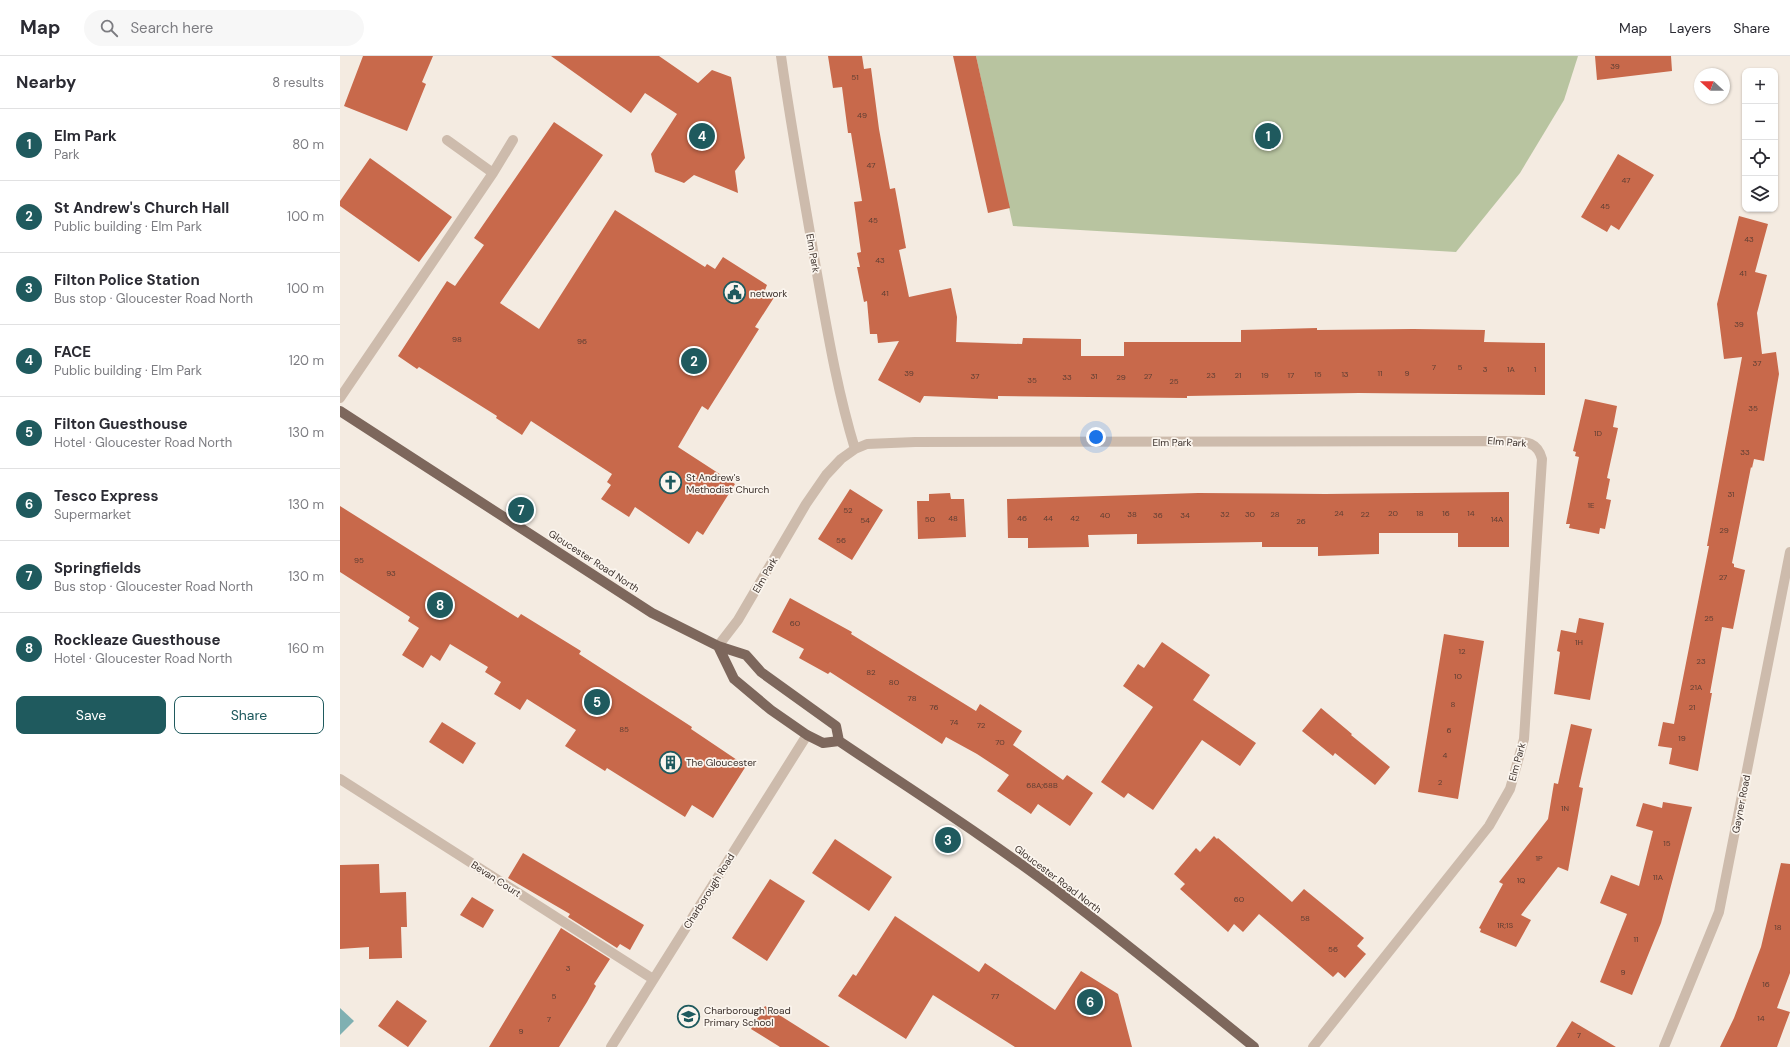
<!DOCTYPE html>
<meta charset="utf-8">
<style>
body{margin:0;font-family:"DM Sans",sans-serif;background:#f7f7f7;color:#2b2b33}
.controls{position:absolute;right:12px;top:12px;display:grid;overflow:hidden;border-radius:8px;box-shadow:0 1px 3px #0004}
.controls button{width:36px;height:36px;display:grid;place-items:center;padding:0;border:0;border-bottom:1px solid #e1e1e2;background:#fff;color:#2b2b33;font:20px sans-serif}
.compass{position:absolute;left:1354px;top:12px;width:36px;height:36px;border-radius:50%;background:#fff;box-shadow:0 1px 3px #0004;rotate:291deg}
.you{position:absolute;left:756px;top:381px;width:14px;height:14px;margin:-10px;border:3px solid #fff;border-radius:50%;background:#1a73e8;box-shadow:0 0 0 6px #1a73e833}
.badge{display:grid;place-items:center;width:26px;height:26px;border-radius:50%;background:#1f5a5e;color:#fff;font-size:13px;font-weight:700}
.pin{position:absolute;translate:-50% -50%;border:2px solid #fff;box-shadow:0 1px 4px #0006}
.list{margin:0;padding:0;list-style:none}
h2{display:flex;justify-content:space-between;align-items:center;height:52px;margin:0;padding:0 16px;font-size:17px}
h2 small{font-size:13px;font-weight:400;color:#7c7c81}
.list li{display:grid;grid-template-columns:26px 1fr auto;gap:12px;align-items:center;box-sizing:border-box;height:72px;padding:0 16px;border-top:1px solid #e1e1e2}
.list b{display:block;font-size:15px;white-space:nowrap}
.list p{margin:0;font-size:13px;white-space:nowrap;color:#7c7c81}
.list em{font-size:13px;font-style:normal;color:#7c7c81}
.actions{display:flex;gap:8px;padding:12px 16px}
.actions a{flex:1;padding:9px 0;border:1px solid #1f5a5e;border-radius:8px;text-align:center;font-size:14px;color:#1f5a5e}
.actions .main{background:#1f5a5e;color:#fff}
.icon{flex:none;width:22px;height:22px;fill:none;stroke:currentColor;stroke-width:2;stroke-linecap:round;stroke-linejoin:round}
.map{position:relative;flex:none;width:1450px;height:991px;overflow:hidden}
header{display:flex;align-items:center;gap:24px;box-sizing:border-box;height:56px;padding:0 20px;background:#fff;border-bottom:1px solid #e1e1e2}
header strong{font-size:19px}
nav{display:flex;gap:22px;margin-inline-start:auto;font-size:14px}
.search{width:280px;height:36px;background:#f7f7f7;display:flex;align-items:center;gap:10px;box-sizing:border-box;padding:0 14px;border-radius:22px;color:#7c7c81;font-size:15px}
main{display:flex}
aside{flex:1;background:#fff}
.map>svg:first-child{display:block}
.green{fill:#b8c4a0}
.water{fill:#7fb0b2}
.building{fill:#c8694b}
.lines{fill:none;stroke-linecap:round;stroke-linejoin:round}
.minor{stroke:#cdbbac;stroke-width:10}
.primary{stroke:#7d675c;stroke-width:10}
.labels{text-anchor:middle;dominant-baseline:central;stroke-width:3.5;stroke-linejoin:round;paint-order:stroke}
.number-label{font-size:8px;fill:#5e3e33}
.street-label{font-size:10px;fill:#3b302b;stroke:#fbf5ee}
.poi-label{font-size:10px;fill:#3b302b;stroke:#fbf5ee;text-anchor:start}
</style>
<header>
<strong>Map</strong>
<div class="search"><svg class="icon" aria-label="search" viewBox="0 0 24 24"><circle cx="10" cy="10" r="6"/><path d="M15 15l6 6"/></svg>Search here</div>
<nav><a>Map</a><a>Layers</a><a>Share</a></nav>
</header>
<main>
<aside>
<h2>Nearby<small>8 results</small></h2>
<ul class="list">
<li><span class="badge">1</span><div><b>Elm Park</b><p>Park</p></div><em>80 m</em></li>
<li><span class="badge">2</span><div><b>St Andrew's Church Hall</b><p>Public building · Elm Park</p></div><em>100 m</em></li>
<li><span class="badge">3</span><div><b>Filton Police Station</b><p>Bus stop · Gloucester Road North</p></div><em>100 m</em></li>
<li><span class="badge">4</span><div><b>FACE</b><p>Public building · Elm Park</p></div><em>120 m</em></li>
<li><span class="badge">5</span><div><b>Filton Guesthouse</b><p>Hotel · Gloucester Road North</p></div><em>130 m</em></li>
<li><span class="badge">6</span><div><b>Tesco Express</b><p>Supermarket</p></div><em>130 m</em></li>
<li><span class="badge">7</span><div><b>Springfields</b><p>Bus stop · Gloucester Road North</p></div><em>130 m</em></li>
<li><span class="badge">8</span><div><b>Rockleaze Guesthouse</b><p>Hotel · Gloucester Road North</p></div><em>160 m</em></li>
</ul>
<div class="actions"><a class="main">Save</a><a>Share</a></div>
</aside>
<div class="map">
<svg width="1450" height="991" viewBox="0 0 1450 991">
<rect width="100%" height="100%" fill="#f4ebe1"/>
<!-- green -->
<path class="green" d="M636 0H1238L1224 44 1180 117 1116 196 673 170Z"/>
<!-- water -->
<path class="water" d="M0 952 14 965 0 979Z"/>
<!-- building -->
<path class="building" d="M23 0H93L82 26 86 28 67 75 4 50Z
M211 0H319L358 27 372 14 391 21 405 102 395 115 398 137 354 119 344 127 315 116 311 98 337 58 305 37 291 57Z
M488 0H522L524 13 531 12 539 73 550 133 555 132 566 192 559 194 569 241 611 232 617 261 616 286 682 288 683 282 741 283V300H784V286H901V274L977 272V274L1073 273 1145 274 1144 286 1205 287V339L1019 337 847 340V342L658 340V343L584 340 580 347 538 324 559 285 538 287 537 278H530L527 245 524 246 517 211H520L517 197 521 196 514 146 522 145 511 77H508L502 31 493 32Z
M613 0H636L670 152 648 157Z
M1255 0H1331L1332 15 1257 24Z
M214 66 263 99 160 247 199 273 275 154 365 211 367 208 375 213 383 201 427 229 425 234 435 240 415 271 419 273 368 354 362 350 338 391 395 428 363 479 357 475 349 488 295 451 289 461 261 443 271 429 267 426 272 418 191 365 182 379 156 362 157 360 79 311 77 313 58 300 107 225 115 230 144 189 134 182Z
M1278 98 1314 119 1279 174 1271 169 1267 176 1241 161Z
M30 102 112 161 79 206 0 150V145Z
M1399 160 1428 168 1415 216 1427 219 1417 257 1422 298 1436 296 1439 318 1424 405 1414 403 1412 412 1411 411 1392 507 1394 508V511L1405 514 1393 573 1382 571 1370 637H1372L1358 715 1329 708 1332 692 1318 690 1323 666 1334 668 1369 490H1367L1402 301 1384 303 1377 248Z
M1245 343 1277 350 1273 371 1278 372 1267 422 1270 423 1266 443 1271 444 1265 473 1260 472 1259 478 1229 472 1230 468H1226L1239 401 1235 400 1236 396 1233 395Z
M510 433 543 454 512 504 478 483Z
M1169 436V491H1118V477H1039V498L978 500V491H922V486L797 488V478L748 479 749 491 688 492V482H668L667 443 858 437 985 438Z
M610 437 611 443H624L626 481 578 483 577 445H589V438Z
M0 450 178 562 181 558 241 595 239 598 352 671 351 673 406 710 373 762 352 749 345 761 267 712 265 715 225 690 236 674 187 643 180 654 154 638 161 626 145 616 148 611 110 588 100 605 91 599 83 612 62 599 79 572 68 565 70 561 0 516Z
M450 542 512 576 511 578 636 655 640 648 682 675 673 689 723 724 727 719 753 737 730 770 698 748 691 758 657 735 669 719 637 698 606 681 602 688 490 616 488 618 459 602 464 593 432 576Z
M1239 562 1264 567 1250 644 1214 638 1220 596 1217 595 1221 574 1236 577Z
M1104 578 1144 585 1118 743 1078 736Z
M822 586 870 619 853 644 916 687 900 710 862 684 813 754 788 737 784 742 761 726 813 651 783 630 798 608 804 612Z
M981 652 1012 678 1011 679 1050 711 1035 729 995 697 993 700 962 675Z
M102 666 136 687 123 708 89 686Z
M1231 668 1252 673 1239 731 1243 732 1228 815 1218 811 1181 859 1191 864 1176 891 1140 876 1141 873 1139 872 1163 828 1159 826 1208 763 1214 727 1218 728Z
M1323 746 1352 751 1321 867 1292 939 1260 926 1287 858 1260 847 1271 819 1299 830 1313 775 1296 770 1303 747 1322 752Z
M874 780 877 783 878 782 952 846 964 833 1024 882 1017 890 1026 898 1005 922 998 916 993 921 919 858 903 876 894 868 888 876 840 833 845 828 834 818 856 792 860 796Z
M495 783 552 821 529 855 472 817Z
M183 797 304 869 290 894 280 888 277 892 228 861 230 858 168 822Z
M1441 807 1450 808V917L1437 952 1450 956 1437 991H1380L1394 962 1421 891Z
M39 808 40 837 66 836 67 871H61L62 902 29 903V891L0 893V809Z
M430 823 465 845 427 905 392 882Z
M132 841 154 854 143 872 120 859Z
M555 860 639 916 645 907 715 954 741 915 778 938 792 991H675L593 939 566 983 498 940 513 918 516 920Z
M221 872 270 903 254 928 256 930 247 946 219 991H149Z
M57 944 87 965 68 991 38 970Z
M425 950 490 991H440L411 973Z
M1232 965 1276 991H1216Z"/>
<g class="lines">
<!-- minor -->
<path class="minor" d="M441 0C451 71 464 141 476 212 487 273 497 334 515 393
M107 84 153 117
M0 342 153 117 173 84
M378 590 398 564 466 448 486 419 501 403 515 393 527 388 575 386 1165 385C1182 386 1197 383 1202 403L1184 683 1170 733 1149 770 973 991
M0 723 313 923
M271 991 467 679
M1324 991 1379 856 1450 496"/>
<!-- primary -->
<path class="primary" d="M0 355 312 557 378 590 406 599 421 616 496 670 499 685
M378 590 394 623 431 654 467 679 483 687 499 685C573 735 649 783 720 837 786 887 850 939 914 991"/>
</g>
<!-- icons -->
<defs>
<symbol id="civic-ring" viewBox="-11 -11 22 22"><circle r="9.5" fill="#fbf5ee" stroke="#1f5a5e" stroke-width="1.5"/><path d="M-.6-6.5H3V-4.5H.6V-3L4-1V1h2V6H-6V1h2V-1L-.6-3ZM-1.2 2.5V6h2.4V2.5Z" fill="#1f5a5e"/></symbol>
<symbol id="church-ring" viewBox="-11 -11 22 22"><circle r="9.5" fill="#fbf5ee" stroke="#1f5a5e" stroke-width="1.5"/><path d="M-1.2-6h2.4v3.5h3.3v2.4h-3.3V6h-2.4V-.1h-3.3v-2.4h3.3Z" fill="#1f5a5e"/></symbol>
<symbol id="building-ring" viewBox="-11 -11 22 22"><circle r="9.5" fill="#fbf5ee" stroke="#1f5a5e" stroke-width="1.5"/><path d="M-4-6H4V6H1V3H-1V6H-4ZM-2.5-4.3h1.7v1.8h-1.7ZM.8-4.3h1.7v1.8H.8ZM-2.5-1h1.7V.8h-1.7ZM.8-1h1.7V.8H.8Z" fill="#1f5a5e"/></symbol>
<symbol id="school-ring" viewBox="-11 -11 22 22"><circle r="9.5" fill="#fbf5ee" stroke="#1f5a5e" stroke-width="1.5"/><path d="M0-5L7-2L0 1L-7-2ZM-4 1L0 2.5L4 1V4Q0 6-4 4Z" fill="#1f5a5e"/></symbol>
</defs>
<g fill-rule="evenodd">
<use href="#civic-ring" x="382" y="224" width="25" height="25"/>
<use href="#church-ring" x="318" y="414" width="25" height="25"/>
<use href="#building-ring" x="318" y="694" width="25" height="25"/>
<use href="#school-ring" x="336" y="948" width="25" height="25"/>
</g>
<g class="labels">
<!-- number labels -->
<g class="number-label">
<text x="1275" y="10">39</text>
<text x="515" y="21">51</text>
<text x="522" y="59">49</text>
<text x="531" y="109">47</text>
<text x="1286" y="124">47</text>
<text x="1265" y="150">45</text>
<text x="533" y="164">45</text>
<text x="1409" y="183">43</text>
<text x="540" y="204">43</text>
<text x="1403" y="217">41</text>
<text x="545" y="237">41</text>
<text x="1399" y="268">39</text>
<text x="117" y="283">98</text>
<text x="242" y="285">96</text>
<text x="1417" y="307">37</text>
<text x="1094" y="311">7</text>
<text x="1120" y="311">5</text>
<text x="1145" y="313">3</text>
<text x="1171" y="313">1A</text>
<text x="1195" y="313">1</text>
<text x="569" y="317">39</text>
<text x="1040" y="317">11</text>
<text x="1067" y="317">9</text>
<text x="978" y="318">15</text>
<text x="1005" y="318">13</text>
<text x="871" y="319">23</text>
<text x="898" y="319">21</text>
<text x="925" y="319">19</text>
<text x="951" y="319">17</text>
<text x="635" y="320">37</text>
<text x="754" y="320">31</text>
<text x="808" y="320">27</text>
<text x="727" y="321">33</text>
<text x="781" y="321">29</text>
<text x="692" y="324">35</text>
<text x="834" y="325">25</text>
<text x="1413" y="352">35</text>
<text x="1258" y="377">1D</text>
<text x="1405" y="396">33</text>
<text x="1391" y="438">31</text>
<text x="1251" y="449">1E</text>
<text x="508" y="454">52</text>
<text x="999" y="457">24</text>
<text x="1053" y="457">20</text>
<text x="1080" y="457">18</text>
<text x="1106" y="457">16</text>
<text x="1131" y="457">14</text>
<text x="792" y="458">38</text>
<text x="885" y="458">32</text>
<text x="910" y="458">30</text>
<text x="935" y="458">28</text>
<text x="1025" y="458">22</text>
<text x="765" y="459">40</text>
<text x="818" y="459">36</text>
<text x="845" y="459">34</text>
<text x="613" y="462">48</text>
<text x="682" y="462">46</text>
<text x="708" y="462">44</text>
<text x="735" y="462">42</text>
<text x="590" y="463">50</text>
<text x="1157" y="463">14A</text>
<text x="525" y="464">54</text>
<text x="961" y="465">26</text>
<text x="1384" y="474">29</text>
<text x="501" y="484">56</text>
<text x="19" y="504">95</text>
<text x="51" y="517">93</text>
<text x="1383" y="521">27</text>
<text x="1369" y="562">25</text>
<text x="455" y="567">60</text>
<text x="1239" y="586">1H</text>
<text x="1122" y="595">12</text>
<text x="1361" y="605">23</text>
<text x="531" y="616">82</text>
<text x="1118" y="620">10</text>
<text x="554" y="626">80</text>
<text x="1356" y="631">21A</text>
<text x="572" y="642">78</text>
<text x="1113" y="648">8</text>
<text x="594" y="651">76</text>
<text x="1352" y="651">21</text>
<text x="614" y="666">74</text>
<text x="641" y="669">72</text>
<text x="284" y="673">85</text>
<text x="1109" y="674">6</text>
<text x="1342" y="682">19</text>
<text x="660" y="686">70</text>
<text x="1105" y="699">4</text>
<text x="1100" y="726">2</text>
<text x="702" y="729">68A;68B</text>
<text x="1225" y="752">1N</text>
<text x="1327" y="787">15</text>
<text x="1199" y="802">1P</text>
<text x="1318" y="821">11A</text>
<text x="1181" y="824">1Q</text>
<text x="899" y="843">60</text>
<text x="965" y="862">58</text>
<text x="1165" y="869">1R;1S</text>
<text x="1438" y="871">18</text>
<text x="1296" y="883">11</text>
<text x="993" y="893">56</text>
<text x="228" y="912">3</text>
<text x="1283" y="916">9</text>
<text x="1426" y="928">16</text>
<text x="214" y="940">5</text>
<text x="655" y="940">77</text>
<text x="1421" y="962">14</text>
<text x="209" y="963">7</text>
<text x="181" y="975">9</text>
<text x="1239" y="979">7</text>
</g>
<!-- street labels -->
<g class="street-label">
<text transform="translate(473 197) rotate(80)">Elm Park</text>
<text x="832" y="386">Elm Park</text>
<text transform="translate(1167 386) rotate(4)">Elm Park</text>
<text transform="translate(254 505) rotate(33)">Gloucester Road North</text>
<text transform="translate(425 519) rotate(-60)">Elm Park</text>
<text transform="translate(1177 706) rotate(-75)">Elm Park</text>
<text transform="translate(1401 748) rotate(-79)">Gayner Road</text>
<text transform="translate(156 823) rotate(33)">Bevan Court</text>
<text transform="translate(718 823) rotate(37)">Gloucester Road North</text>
<text transform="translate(369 835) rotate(-58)">Charborough Road</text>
</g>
<!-- poi labels -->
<g class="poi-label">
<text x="410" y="237">network</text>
<text x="346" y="421">St Andrew's<tspan x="346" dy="12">Methodist Church</tspan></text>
<text x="346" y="706">The Gloucester</text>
<text x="364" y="954">Charborough Road<tspan x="364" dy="12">Primary School</tspan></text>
</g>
</g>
</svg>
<div class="controls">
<button>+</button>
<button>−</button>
<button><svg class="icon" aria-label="locate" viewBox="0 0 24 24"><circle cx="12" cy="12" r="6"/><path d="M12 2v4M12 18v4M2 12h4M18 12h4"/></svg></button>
<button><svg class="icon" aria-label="layers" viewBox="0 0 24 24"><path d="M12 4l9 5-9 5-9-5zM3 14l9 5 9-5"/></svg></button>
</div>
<svg class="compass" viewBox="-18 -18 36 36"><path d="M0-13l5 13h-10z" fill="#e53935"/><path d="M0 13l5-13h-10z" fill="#7c7c81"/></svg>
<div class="you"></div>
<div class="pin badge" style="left:928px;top:80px">1</div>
<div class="pin badge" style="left:354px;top:305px">2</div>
<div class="pin badge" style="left:608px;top:784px">3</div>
<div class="pin badge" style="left:362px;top:80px">4</div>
<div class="pin badge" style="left:257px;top:646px">5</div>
<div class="pin badge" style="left:750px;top:946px">6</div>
<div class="pin badge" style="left:181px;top:454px">7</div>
<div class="pin badge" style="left:100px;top:549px">8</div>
</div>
</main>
